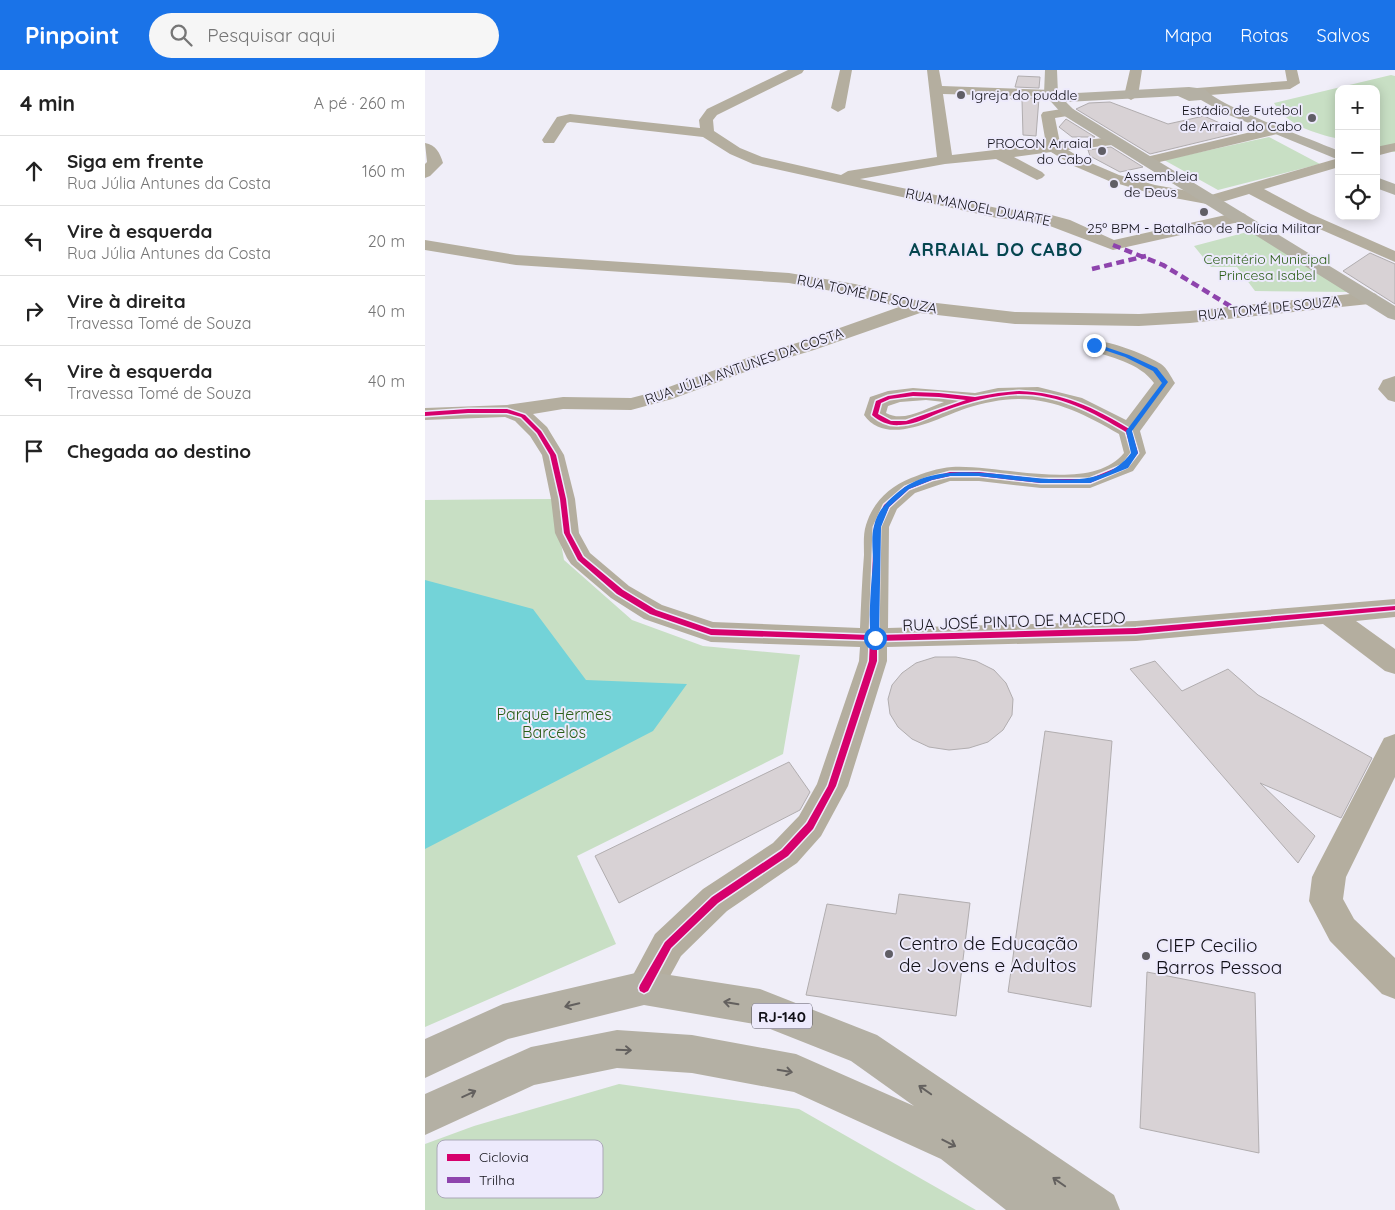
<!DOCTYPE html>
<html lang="pt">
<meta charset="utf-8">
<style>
body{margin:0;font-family:Quicksand,sans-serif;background:#f6f6f6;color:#222}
.controls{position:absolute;right:15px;top:15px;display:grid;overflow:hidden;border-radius:10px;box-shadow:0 2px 12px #0003}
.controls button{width:45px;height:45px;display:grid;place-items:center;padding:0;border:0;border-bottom:1px solid #e0e0e0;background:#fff;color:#222;font:25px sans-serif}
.stop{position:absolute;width:15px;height:15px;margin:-11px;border:4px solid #1a73e8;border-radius:50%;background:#fff}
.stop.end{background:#1a73e8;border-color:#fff;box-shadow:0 1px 5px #0008}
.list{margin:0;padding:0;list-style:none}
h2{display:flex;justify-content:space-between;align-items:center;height:65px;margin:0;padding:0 20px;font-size:21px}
h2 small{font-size:16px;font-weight:400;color:#767676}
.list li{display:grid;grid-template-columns:32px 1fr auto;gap:15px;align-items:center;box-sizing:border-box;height:70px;padding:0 20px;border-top:1px solid #e0e0e0}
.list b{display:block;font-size:19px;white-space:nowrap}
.list p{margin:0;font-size:16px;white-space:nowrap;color:#767676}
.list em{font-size:16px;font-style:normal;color:#767676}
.icon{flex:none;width:28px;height:28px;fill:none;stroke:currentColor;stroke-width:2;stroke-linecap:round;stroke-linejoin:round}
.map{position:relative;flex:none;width:970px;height:1140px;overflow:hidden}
header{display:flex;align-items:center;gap:30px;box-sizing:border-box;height:70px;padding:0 25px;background:#1a73e8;color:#fff}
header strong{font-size:24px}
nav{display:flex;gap:28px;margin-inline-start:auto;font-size:18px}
.search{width:350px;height:45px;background:#f6f6f6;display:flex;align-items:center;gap:12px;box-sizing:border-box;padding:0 18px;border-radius:28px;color:#767676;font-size:19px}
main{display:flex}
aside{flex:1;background:#fff}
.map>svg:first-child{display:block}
.green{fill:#c8dfc4}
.water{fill:#73d3d8}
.building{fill:#d8d2d5;stroke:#b1adaf}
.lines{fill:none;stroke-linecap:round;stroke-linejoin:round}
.minor{fill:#b4ae9f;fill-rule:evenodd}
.major{fill:#b4b0a4;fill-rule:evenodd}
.quiet{stroke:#8e44ad;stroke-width:4.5;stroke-dasharray:8 4.5;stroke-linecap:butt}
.cycleway-casing{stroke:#edeafc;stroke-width:3}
.cycleway{fill:#d6006c;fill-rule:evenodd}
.oneway{stroke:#63605e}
.route{fill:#1a73e8}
.poi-dot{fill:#605e66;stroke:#edeafc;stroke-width:2}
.labels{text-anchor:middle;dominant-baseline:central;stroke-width:4;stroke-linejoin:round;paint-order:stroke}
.far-poi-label{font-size:14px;fill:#121118;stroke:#edeafc;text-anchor:start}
.far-street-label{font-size:14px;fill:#121118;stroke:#edeafc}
.far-park-label{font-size:14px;fill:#2b5e17;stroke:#edeafc}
.shield{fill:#edeafc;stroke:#54525c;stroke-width:1}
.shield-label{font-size:15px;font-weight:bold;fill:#121118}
.street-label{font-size:16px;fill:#121118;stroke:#edeafc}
.park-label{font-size:16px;fill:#2b5e17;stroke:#edeafc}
.far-district-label{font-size:18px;font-weight:bold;letter-spacing:1px;fill:#05454e;stroke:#edeafc}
.near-poi-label{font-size:19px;fill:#121118;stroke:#edeafc;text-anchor:start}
.key{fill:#edeafc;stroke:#aba9b8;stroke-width:1}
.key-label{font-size:14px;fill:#121118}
</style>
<header>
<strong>Pinpoint</strong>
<div class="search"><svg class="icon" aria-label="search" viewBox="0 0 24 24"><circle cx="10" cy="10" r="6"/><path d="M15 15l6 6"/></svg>Pesquisar aqui</div>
<nav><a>Mapa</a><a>Rotas</a><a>Salvos</a></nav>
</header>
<main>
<aside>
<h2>4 min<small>A pé · 260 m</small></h2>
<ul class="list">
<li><svg class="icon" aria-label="ahead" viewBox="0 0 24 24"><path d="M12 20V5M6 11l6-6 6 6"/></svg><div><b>Siga em frente</b><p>Rua Júlia Antunes da Costa</p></div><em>160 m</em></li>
<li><svg class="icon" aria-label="left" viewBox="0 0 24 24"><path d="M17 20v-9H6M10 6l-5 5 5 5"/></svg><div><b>Vire à esquerda</b><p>Rua Júlia Antunes da Costa</p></div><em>20 m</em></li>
<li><svg class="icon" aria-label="right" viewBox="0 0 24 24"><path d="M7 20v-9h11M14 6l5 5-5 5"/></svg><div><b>Vire à direita</b><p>Travessa Tomé de Souza</p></div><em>40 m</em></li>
<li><svg class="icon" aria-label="left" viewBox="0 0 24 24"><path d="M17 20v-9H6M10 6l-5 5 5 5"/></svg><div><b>Vire à esquerda</b><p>Travessa Tomé de Souza</p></div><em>40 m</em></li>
<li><svg class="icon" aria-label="arrive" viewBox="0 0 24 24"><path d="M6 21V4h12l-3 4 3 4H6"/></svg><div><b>Chegada ao destino</b></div></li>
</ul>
</aside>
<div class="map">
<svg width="970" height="1140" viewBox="0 0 970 1140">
<rect width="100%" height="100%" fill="#f0eef8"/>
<!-- green -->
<path class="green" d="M966 5 970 6V82L951 79V19H914V69C889 63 863 56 849 33Z
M844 67 895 94 793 120 739 90Z
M826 161 928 222 830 221 812 197H786L769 176Z
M128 429 139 490 207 550 278 576 375 585 358 684 152 786 191 874 0 957V430Z
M194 1014 374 1039 551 1140H0V1074L49 1056Z"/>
<!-- water -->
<path class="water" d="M0 510 108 539 161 610 262 614 228 661 0 779Z"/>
<!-- building -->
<path class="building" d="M593 6 615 7 614 18 590 17Z
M586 28H614L611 66 598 65 597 30 586 29Z
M685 32 743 54 779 46 806 58 801 59 812 63 725 84 651 39 664 33Z
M641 49 670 67H647L634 57Z
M686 77 718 97 695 102 665 86 663 80Z
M945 183 970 194V234L918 201Z
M510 587H531L551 591 569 600 581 613 588 629 587 645 578 660 563 672 544 678 524 680 504 677 487 669 473 657 465 644 463 629 467 615 477 603 491 593Z
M730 591 757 621 803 599 833 625 947 688 916 748 835 713 890 766 873 793 705 599Z
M620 661 687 671 666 937 583 922Z
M364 692 385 722 375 740 194 833 170 786Z
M474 824 545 833 531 946 381 925 402 834 471 844Z
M722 902 830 923 834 1083 715 1058Z"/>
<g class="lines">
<!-- minor -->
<path class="minor" d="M363 0H379L377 3 292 45 288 50 289 61 315 78 337 87 416 105 423 101 512 87 502 0H514L517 16 626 20 633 24 631 27 518 24 527 85 621 74 616 45 618 42 643 38 648 39 650 42 648 45 630 48 635 73 687 67 692 68 694 71 692 74 687 75 643 80 659 90 694 105 730 115 786 125 914 88V97L839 119 886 144 970 181V192L874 150 824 124 787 135 728 124 684 111 649 96 626 82 589 87 617 102 620 105 617 108 612 110 571 89 520 94 435 109 572 138 619 143 645 150 689 170 814 142 820 144 822 147 820 150 814 152 688 180 617 153 572 148 328 94 305 84 278 67 145 52 142 53 129 73H119L117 70 132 47 145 44 275 58 274 50 282 39Z
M415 0H427L420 38 413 42 406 38Z
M705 0H717L713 26 706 30 699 26Z
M860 0H872L875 13 865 19 772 26 765 22 772 18 862 11Z
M851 56 856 57 858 60 856 63 722 95 717 94 715 91 717 88Z
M0 73C11 75 15 83 18 93L5 106 0 108V94L2 92Z
M970 73V81L951 86V77Z
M0 170 91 185 364 203 430 214 494 231 590 242 714 244 765 241 944 222 951 224 953 228 951 232 944 234 765 253 714 256 590 254 495 243 389 280 339 295 247 329 206 340 138 339 108 344 122 357 139 385 150 429 154 463 165 483 204 516 237 535 288 552 435 558C436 534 437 510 439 485 439 476 438 464 441 455 448 432 464 417 486 408 499 403 513 398 527 397 574 394 666 424 699 383L694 364C663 346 631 329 594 329 577 329 558 333 542 338 514 347 462 378 439 345L445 327 463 321 488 318 550 323 573 318 613 317 657 328 701 350 729 313C715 293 685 287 662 279L659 275 662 271C677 267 723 285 736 294 742 298 746 307 750 313L715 361 721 383 708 401 665 418H616L554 411H525L490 423 472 439 464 457 463 558 711 551 970 529V547L931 551 970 579V604L960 601 898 554 711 571 462 577V591L423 716 396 766 372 793 302 841 256 886 232 930 219 935 206 930 201 918 230 864 278 819 348 773 374 746 392 714 434 591 435 577 286 572 219 549 186 528 146 494 142 488 130 463 126 429 117 385 105 366 90 351 80 347 0 350V338L82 335 138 327 206 328 233 321 325 287 375 272 474 237 428 225 364 213 91 195 0 180ZM501 330 519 332C501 338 479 353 461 343L463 336 475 332Z
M970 306V332L963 330 953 319 958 310Z
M970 664V707L921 807 918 829 929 849 970 888V929L957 924 905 871 884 831 887 807 892 797 959 668Z"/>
<!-- major -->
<path class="major" d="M620 0H632L633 24 764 17 780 19C792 36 889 70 914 81V90L799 43 776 30 764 31 753 26 641 32 648 39 970 236V250L963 248 638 45 619 24Z
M951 107 970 114V125L951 118Z
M219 901 335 919 452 965 689 1125 695 1140H581L516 1089 369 1022 267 1003 192 998 109 1015 0 1065V1024L106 977 192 960 267 965 371 984 489 1036 426 991 335 955 219 935 83 969 0 1008V969L78 934Z"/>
<!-- quiet -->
<path class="quiet" d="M688 175 738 195 815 242
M667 199 721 186"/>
<defs>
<path id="cycleway" d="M594 321C639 323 668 337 706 360L713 383 702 397 665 413H616L554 406H525L507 410 484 419 464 437 455 457 453 565 711 558 970 536V540L711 564 452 571V591L411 716 388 759 363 786 293 833 246 878 223 921 219 923 215 921 214 918 215 915 240 872 287 827 357 780 382 753 403 716 444 591 445 570 286 565 225 544 192 524 153 490 139 463 135 429 125 385 112 363 96 347 82 343H43L0 346V342L43 339H82L100 345 116 361 131 385 141 429 145 463 158 487 198 520 231 540 286 559 445 565 449 457 459 435 480 417 503 408 525 402H554L616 409H664L698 395 707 383 701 362C668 342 634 324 594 324 568 325 543 332 519 341 505 346 490 355 475 355 465 356 455 352 447 345L451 331 463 326 488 322 514 323 550 327 573 323ZM488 326 514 327 541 330 481 351H466L453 344 456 333 465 329Z"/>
</defs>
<!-- cycleway casing -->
<use href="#cycleway" class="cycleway-casing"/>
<!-- cycleway -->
<use href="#cycleway" class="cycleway"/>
</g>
<!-- one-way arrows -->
<defs><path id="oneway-shaft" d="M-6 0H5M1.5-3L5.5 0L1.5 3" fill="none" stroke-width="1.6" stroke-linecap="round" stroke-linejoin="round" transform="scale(1.25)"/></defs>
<g class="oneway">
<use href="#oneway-shaft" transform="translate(306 933) rotate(-171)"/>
<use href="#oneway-shaft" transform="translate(147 935) rotate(167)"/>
<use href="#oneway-shaft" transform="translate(199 980) rotate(2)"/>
<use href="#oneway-shaft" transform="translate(360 1001) rotate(10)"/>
<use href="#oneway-shaft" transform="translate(500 1020) rotate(-145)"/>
<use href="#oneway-shaft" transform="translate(44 1024) rotate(-25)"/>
<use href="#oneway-shaft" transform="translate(524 1073) rotate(27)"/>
<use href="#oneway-shaft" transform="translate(634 1112) rotate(-145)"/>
</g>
<!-- route -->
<path class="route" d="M669 273 704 285 732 298 743 312 707 361 713 383 703 398 665 413H616L554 406H525L507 410 484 419 464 437 456 457 454 568 450 571 447 570C442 557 447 508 448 491 448 480 446 467 449 456 452 442 461 432 472 423 535 368 659 447 706 383L701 361 737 313 728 301 700 287 667 276Z"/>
<!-- markers -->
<g class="poi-dot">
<circle cx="536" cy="25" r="5"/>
<circle cx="887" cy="48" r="5"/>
<circle cx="677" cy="81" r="5"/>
<circle cx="689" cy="114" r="5"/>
<circle cx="779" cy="142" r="5"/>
<circle cx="464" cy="884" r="5"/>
<circle cx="721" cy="886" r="5"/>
</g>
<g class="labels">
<!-- far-poi labels -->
<g class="far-poi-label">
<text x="546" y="25">Igreja do puddle</text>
<text x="877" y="40" text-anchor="end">Estádio de Futebol<tspan x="877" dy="16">de Arraial do Cabo</tspan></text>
<text x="667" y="73" text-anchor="end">PROCON Arraial<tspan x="667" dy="16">do Cabo</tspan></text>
<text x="699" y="106">Assembleia<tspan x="699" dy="16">de Deus</tspan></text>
<text x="779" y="158" text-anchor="middle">25º BPM - Batalhão de Polícia Militar</text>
</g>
<!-- far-street labels -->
<g class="far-street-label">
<text transform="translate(553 137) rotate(11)">RUA MANOEL DUARTE</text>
<text transform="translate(442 224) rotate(12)">RUA TOMÉ DE SOUZA</text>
<text transform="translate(844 238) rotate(-6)">RUA TOMÉ DE SOUZA</text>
<text transform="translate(319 296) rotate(-19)">RUA JÚLIA ANTUNES DA COSTA</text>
</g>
<!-- far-park labels -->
<g class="far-park-label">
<text x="842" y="189">Cemitério Municipal<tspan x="842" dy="16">Princesa Isabel</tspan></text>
</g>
<!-- shield labels -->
<rect class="shield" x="327" y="933.5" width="60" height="25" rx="4"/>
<g class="shield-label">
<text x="357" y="946">RJ-140</text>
</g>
<!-- street labels -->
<g class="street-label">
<text transform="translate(589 551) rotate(-2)">RUA JOSÉ PINTO DE MACEDO</text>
</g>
<!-- park labels -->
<g class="park-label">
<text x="129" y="644">Parque Hermes<tspan x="129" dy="18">Barcelos</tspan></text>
</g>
<!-- far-district labels -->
<g class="far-district-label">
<text x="571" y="179">ARRAIAL DO CABO</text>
</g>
<!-- near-poi labels -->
<g class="near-poi-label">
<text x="474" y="873">Centro de Educação<tspan x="474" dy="22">de Jovens e Adultos</tspan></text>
<text x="731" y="875">CIEP Cecilio<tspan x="731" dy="22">Barros Pessoa</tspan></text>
</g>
</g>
<!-- legend -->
<rect x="12" y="1070" width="166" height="58" rx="8" class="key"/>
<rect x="22" y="1084" width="23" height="7" fill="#d6006c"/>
<rect x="22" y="1107" width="23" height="6" fill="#8e44ad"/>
<g class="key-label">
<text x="54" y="1092">Ciclovia</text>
<text x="54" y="1115">Trilha</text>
</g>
</svg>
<div class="controls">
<button>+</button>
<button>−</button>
<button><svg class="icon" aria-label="locate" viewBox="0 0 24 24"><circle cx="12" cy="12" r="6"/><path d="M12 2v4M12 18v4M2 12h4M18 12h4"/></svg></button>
</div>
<div class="stop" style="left:450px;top:568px"></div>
<div class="stop end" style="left:669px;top:275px"></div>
</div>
</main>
